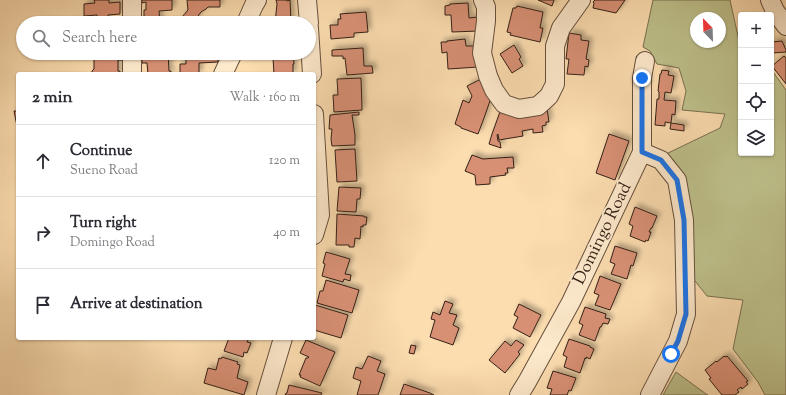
<!DOCTYPE html>
<meta charset="utf-8">
<style>
body{margin:0;font-family:"Sorts Mill Goudy",serif;background:#f7f7f7;color:#2b2b33}
.controls{position:absolute;right:12px;top:12px;display:grid;overflow:hidden;border-radius:4px;box-shadow:0 1px 3px #0004}
.controls button{width:36px;height:36px;display:grid;place-items:center;padding:0;border:0;border-bottom:1px solid #e1e1e2;background:#fff;color:#2b2b33;font:20px sans-serif}
.compass{position:absolute;left:690px;top:12px;width:36px;height:36px;border-radius:50%;background:#fff;box-shadow:0 1px 3px #0004;rotate:337deg}
.stop{position:absolute;width:12px;height:12px;margin:-9px;border:3px solid #1a73e8;border-radius:50%;background:#fff}
.stop.end{background:#1a73e8;border-color:#fff;box-shadow:0 1px 4px #0008}
.list{margin:0;padding:0;list-style:none}
h2{display:flex;justify-content:space-between;align-items:center;height:52px;margin:0;padding:0 16px;font-size:17px}
h2 small{font-size:13px;font-weight:400;color:#7c7c81}
.list li{display:grid;grid-template-columns:26px 1fr auto;gap:12px;align-items:center;box-sizing:border-box;height:72px;padding:0 16px;border-top:1px solid #e1e1e2}
.list b{display:block;font-size:15px;white-space:nowrap}
.list p{margin:0;font-size:13px;white-space:nowrap;color:#7c7c81}
.list em{font-size:13px;font-style:normal;color:#7c7c81}
.icon{flex:none;width:22px;height:22px;fill:none;stroke:currentColor;stroke-width:2;stroke-linecap:round;stroke-linejoin:round}
.map{position:relative;flex:none;width:786px;height:395px;overflow:hidden}
.search{position:absolute;background:#fff;box-shadow:0 1px 3px #0004;left:16px;top:16px;width:300px;height:44px;display:flex;align-items:center;gap:10px;box-sizing:border-box;padding:0 14px;border-radius:22px;color:#7c7c81;font-size:15px}
.panel{position:absolute;background:#fff;box-shadow:0 1px 3px #0004;left:16px;top:72px;width:300px;height:268px;border-radius:4px}
.map>svg:first-child{display:block}
.green{fill:#bec18c;stroke:#797051;fill-rule:evenodd}
.building{fill:#d89075;stroke:#342016;filter:url(#shadow)}
.lines{fill:none;stroke-linecap:round;stroke-linejoin:round}
.minor-casing{stroke:#664f3c;stroke-width:20}
.minor{stroke:#fde9cc;stroke-width:18}
.route{stroke:#1a73e8;stroke-width:5}
.labels{text-anchor:middle;dominant-baseline:central;stroke-width:4;stroke-linejoin:round;paint-order:stroke}
.street-label{font-size:17px;fill:#342016;stroke:#fde9cc}
</style>
<div class="map">
<svg width="786" height="395" viewBox="0 0 786 395">
<defs>
<filter id="shadow"><feDropShadow dx="3.5" dy="-3.5" stdDeviation="2" flood-color="#0004"/></filter>
</defs>
<rect width="100%" height="100%" fill="#fcddb0"/>
<filter id="stains"><feTurbulence type="fractalNoise" baseFrequency=".005" numOctaves="4"/><feColorMatrix values="0 0 0 0 .2 0 0 0 0 .09 0 0 0 0 .02 0 0 0 .5 -.17"/></filter>
<radialGradient id="worn" r=".72"><stop offset=".6" stop-color="#630" stop-opacity="0"/><stop offset="1" stop-color="#630" stop-opacity=".3"/></radialGradient>
<!-- green -->
<path class="green" d="M653 0H730L741 50V153H771V69L786 90V395H765L758 382 733 349 743 300 707 296 691 276 666 154 720 128 725 114 682 110 686 91 679 68 657 64 650 51 643 47ZM696 18H720V42H696Z
M676 372 706 394 708 395H663Z"/>
<!-- building -->
<path class="building" d="M94 0H109V3L120 2V14L108 15V19H97V15L84 16V4L95 3Z
M142 0H172V10L159 11 160 23H144V10H146V2L142 3Z
M187 0H220V7H208L206 9 201 12 193 23H191L182 17 188 10Z
M276 0H286L287 1 290 0 291 23H275L277 4Z
M538 0H554L552 6Z
M595 0H625L616 13 593 8 594 3 593 2Z
M468 3 469 18 478 17 479 31 452 32 451 15H445V6L450 5V4Z
M517 6 543 12 540 28H543L540 42 510 35 511 33 507 32 513 8H516Z
M366 12 368 32 354 33V37L331 39 330 25H338V19H341L340 14Z
M569 33 581 35V40L589 41 586 59 589 60 588 67 585 66 584 75 567 74 569 59H566Z
M465 39 466 46H476L478 67 448 69 447 52 442 53 441 42H447V41Z
M782 41 786 50V52L772 53V42Z
M514 45 521 57 519 59 523 66 512 73 500 54Z
M363 48 364 66H372L373 73 347 75 345 58 343 59V56H332V50Z
M94 53H121L122 60H118V71H120V74H92V71L94 69Z
M142 53H168L169 71H171V74H148L147 63H142Z
M186 53H218V62L199 63V74H180V64H186Z
M276 53H293L294 64H293V74H274L273 58 277 57Z
M784 56 786 58V84L772 66Z
M662 70 669 71 668 75 674 76 671 93 665 92 664 100 676 101 675 115 672 114 671 123 684 125V131L670 129 671 123 665 122V126L655 125 657 99H659V92L658 91 660 74H661Z
M361 78 362 110 334 112 333 95H338L337 79Z
M481 79 491 98 484 118 478 134 461 128V127L455 124 463 100 469 103 472 96 467 86Z
M501 109H547L549 122H546V125L542 126 543 132 533 133V129L522 131 523 136 499 140 498 134 497 135 498 141 500 142 501 148 489 144 492 134Z
M14 111H18V131Z
M359 112V115H352L355 135V145L332 146 331 139 332 129H329L330 115Z
M609 134 629 141 615 180 596 173Z
M355 149 357 181 337 182 335 150Z
M472 155 483 159 513 157 514 168H507L508 173H505L506 175 490 177V184L476 185 475 175 465 171Z
M339 187 361 188 360 199H357L356 212 337 211Z
M635 207 657 216 652 228H651L649 232H651L648 241 646 240 645 242 630 236 633 226 629 224Z
M337 214 364 216V217H367L366 225H363V227L361 226 360 239 355 238 354 247H349V245H336Z
M615 246 637 253 633 266 631 265 627 279 611 274 615 264 610 262Z
M326 252 350 259 345 274 351 275 350 281 344 279 343 282 322 276 325 264 323 263Z
M600 276 621 284 610 310 595 305 599 295 594 293Z
M326 280 359 290 352 313 317 303 320 291H323Z
M445 301 453 304 449 313 457 315 453 325 459 328 453 345 430 337 435 320 431 319 433 312 440 315Z
M519 304 541 315 530 337 513 328 518 317 514 315Z
M315 305 348 315 341 338 314 330V309Z
M585 307 606 314 605 318 610 319 608 324 603 323 601 327H600L595 341 579 335 583 325 579 323Z
M229 338H249L247 342 251 343 247 353 244 352 243 357 224 351Z
M569 339 590 346V347L594 349 590 359 586 357V359L585 358 580 373 564 367 567 357 563 355Z
M306 340 335 352 320 386 300 377 301 375H299L306 358H308L309 357 300 353Z
M516 340 524 345 518 352 520 354 505 373 489 360 505 341 511 346Z
M411 345 416 346 414 354 409 353Z
M368 356 381 361 377 371 385 374 378 395H357L361 381 353 378 356 367 362 369Z
M724 356 725 357 727 356 748 381 746 382 748 384 742 389 741 387 737 390 739 392 735 395H722L709 379 711 378 705 370 716 361 717 362Z
M222 357 238 362 237 364 240 365 237 378 248 382 244 395 204 383 208 368 216 370 219 358 221 359Z
M553 371 576 378 571 391 569 390 567 395H550L552 389 547 388Z
M404 384 430 393 434 395H400Z
M289 385 322 393 321 395H285L286 393H287Z"/>
<g class="lines">
<defs>
<path id="minor" d="M132 0V23
M307 0 309 23
M483 0 486 7V21L482 53 488 76 494 90 504 104 519 109 538 106 549 96 555 84V46L561 28 581 0
M770 0 775 11 786 26
M246 23 254 5 257 0
M309 28 312 74
M132 53V74
M223 74 233 53
M314 114 320 215 314 235
M642 152 661 160 677 180 684 220 686 314 678 341 650 395
M266 395 283 338
M519 395 527 382 571 302 642 152V78L645 61"/>
</defs>
<!-- minor casing -->
<use href="#minor" class="minor-casing"/>
<!-- minor -->
<use href="#minor" class="minor"/>
</g>
<g class="lines">
<!-- route -->
<path class="route" d="M642 78V152L661 160 677 180 684 220 686 314 678 341 671 354"/>
</g>
<g class="labels">
<!-- street labels -->
<g class="street-label">
<text transform="translate(603 234) rotate(-64)">Domingo Road</text>
</g>
</g>
<rect width="100%" height="100%" filter="url(#stains)"/>
<rect width="100%" height="100%" fill="url(#worn)"/>
</svg>
<div class="controls">
<button>+</button>
<button>−</button>
<button><svg class="icon" aria-label="locate" viewBox="0 0 24 24"><circle cx="12" cy="12" r="6"/><path d="M12 2v4M12 18v4M2 12h4M18 12h4"/></svg></button>
<button><svg class="icon" aria-label="layers" viewBox="0 0 24 24"><path d="M12 4l9 5-9 5-9-5zM3 14l9 5 9-5"/></svg></button>
</div>
<svg class="compass" viewBox="-18 -18 36 36"><path d="M0-13l5 13h-10z" fill="#e53935"/><path d="M0 13l5-13h-10z" fill="#7c7c81"/></svg>
<div class="stop" style="left:671px;top:354px"></div>
<div class="stop end" style="left:642px;top:78px"></div>
<div class="search"><svg class="icon" aria-label="search" viewBox="0 0 24 24"><circle cx="10" cy="10" r="6"/><path d="M15 15l6 6"/></svg>Search here</div>
<section class="panel">
<h2>2 min<small>Walk · 160 m</small></h2>
<ul class="list">
<li><svg class="icon" aria-label="ahead" viewBox="0 0 24 24"><path d="M12 20V5M6 11l6-6 6 6"/></svg><div><b>Continue</b><p>Sueno Road</p></div><em>120 m</em></li>
<li><svg class="icon" aria-label="right" viewBox="0 0 24 24"><path d="M7 20v-9h11M14 6l5 5-5 5"/></svg><div><b>Turn right</b><p>Domingo Road</p></div><em>40 m</em></li>
<li><svg class="icon" aria-label="arrive" viewBox="0 0 24 24"><path d="M6 21V4h12l-3 4 3 4H6"/></svg><div><b>Arrive at destination</b></div></li>
</ul>
</section>
</div>
